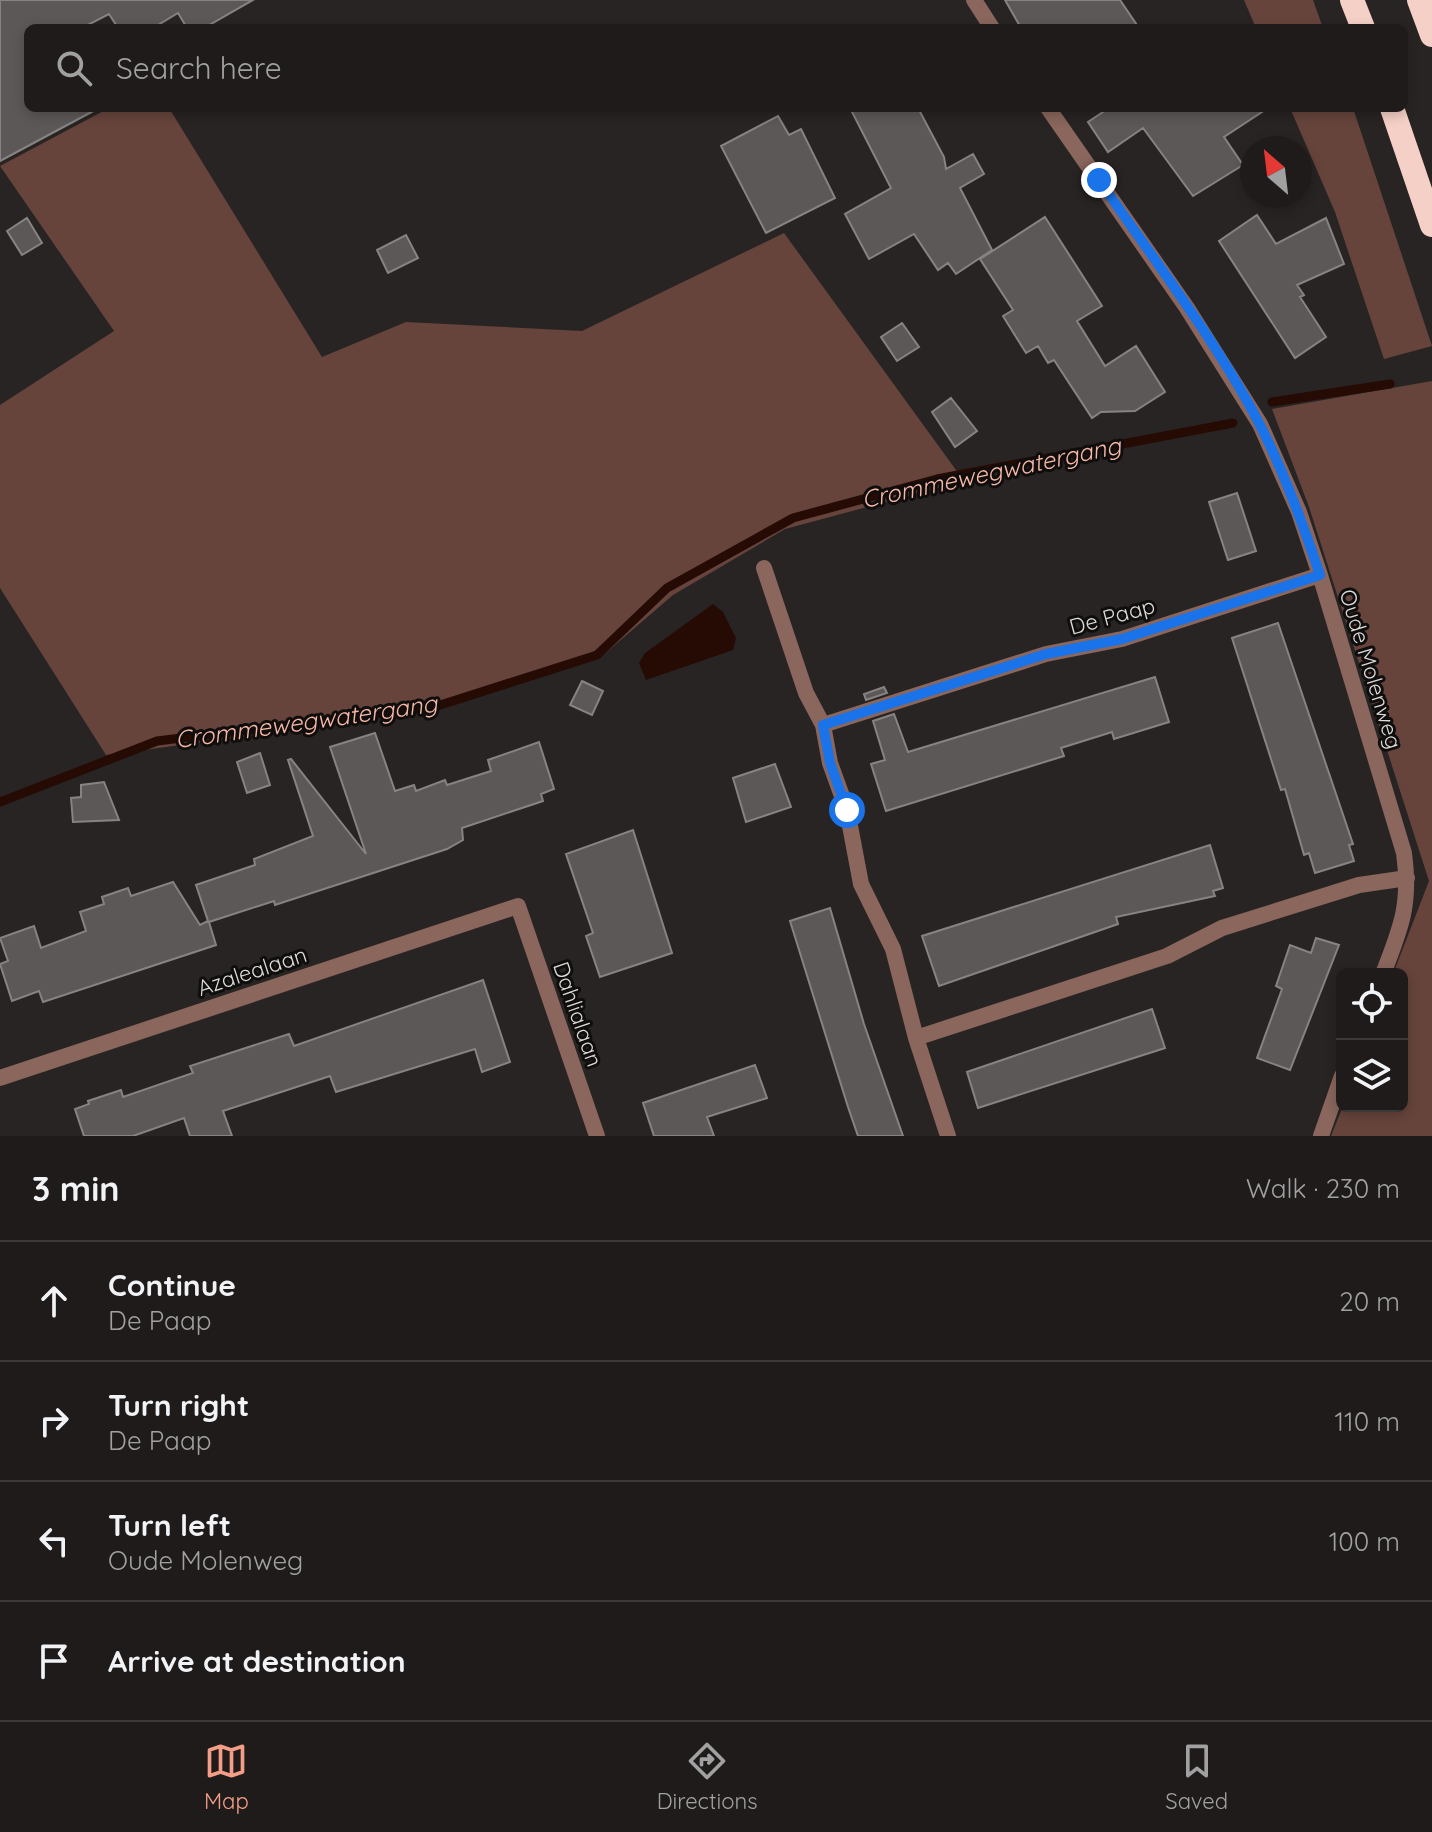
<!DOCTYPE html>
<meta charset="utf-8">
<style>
body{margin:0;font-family:Quicksand,sans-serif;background:#2b2827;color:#f1f3f6}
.controls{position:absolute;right:24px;bottom:24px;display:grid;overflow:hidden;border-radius:12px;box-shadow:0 4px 12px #0003}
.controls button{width:72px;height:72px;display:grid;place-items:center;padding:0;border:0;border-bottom:2px solid #3c3939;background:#1e1b1a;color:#f1f3f6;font:40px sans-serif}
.compass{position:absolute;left:1240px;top:136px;width:72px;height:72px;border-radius:50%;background:#1e1b1a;box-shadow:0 4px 12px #0003;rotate:332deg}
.stop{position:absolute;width:24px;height:24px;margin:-18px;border:6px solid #1a73e8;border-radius:50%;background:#fff}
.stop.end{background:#1a73e8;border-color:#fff;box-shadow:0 2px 8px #0008}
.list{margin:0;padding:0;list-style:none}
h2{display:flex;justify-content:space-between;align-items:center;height:104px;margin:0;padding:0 32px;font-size:34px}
h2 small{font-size:26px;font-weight:400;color:#a1a1a2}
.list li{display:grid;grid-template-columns:52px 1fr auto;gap:24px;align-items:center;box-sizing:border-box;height:120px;padding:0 32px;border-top:2px solid #3c3939}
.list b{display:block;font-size:30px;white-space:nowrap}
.list p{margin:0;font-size:26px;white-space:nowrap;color:#a1a1a2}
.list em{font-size:26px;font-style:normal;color:#a1a1a2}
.icon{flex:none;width:44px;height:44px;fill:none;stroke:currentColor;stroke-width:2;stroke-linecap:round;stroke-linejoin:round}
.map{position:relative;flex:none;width:1432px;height:1136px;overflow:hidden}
.search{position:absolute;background:#1e1b1a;box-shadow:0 4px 12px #0003;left:24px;right:24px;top:24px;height:88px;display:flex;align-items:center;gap:20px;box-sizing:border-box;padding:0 28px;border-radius:12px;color:#a1a1a2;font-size:30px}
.sheet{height:584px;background:#1e1b1a}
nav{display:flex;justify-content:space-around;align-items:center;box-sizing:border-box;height:112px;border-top:2px solid #3c3939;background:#1e1b1a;font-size:22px;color:#a1a1a2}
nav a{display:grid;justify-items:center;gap:4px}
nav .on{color:#f49e88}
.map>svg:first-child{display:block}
.green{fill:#66443c}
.water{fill:#260a04}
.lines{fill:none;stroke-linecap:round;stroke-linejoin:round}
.stream{stroke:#260a04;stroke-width:9}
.building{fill:#5c5857;stroke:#878382;stroke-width:2}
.street{stroke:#8a665c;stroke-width:16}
.highway{stroke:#f5d0c6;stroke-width:24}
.route{stroke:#1a73e8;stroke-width:10}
.labels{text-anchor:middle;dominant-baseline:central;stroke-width:6;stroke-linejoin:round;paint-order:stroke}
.street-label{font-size:22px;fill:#dddbda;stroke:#0f0e0d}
.water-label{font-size:24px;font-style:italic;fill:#f9b8a7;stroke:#0f0e0d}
</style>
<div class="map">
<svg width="1432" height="1136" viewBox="0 0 1432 1136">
<rect width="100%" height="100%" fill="#282423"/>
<!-- green -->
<path class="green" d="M1244 0H1313L1323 28H1256Z
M109 108H169L322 357 406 322 582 331 784 233 964 481 785 529 673 595 602 656 434 711 106 755 0 588V405L114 331 0 166Z
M1290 108H1353L1432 346 1384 359 1335 212Z
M1432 381V1136H1331L1343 1106H1402V974H1393L1429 881 1309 507 1272 409Z"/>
<!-- water -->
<path class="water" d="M713 604 723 612 736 638 733 650 646 680 639 663 645 653Z"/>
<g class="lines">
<!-- stream -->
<path class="stream" d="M1272 402 1390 384
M0 802 157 741 434 707 597 655 667 588 793 518 937 479 1233 423"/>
</g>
<!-- building -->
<path class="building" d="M0 0H253L204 28H187L178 13 153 28H118L109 14 82 28H28V108H99L0 161Z
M1005 0H1120L1139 28H1021Z
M850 108H918L944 157 946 169 973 154 984 174 960 188 992 250 956 274 948 263 938 270 914 234 869 259 845 214 891 188Z
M1109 108H1268L1224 137 1243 165 1193 196 1143 128 1108 152 1088 122Z
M778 116 789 135 801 129 835 198 766 233 721 146Z
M1257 215 1276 244 1326 218 1344 264 1297 285 1304 295 1300 297 1326 337 1295 358 1219 241Z
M1045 217 1102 306 1077 321 1105 366 1136 346 1165 392 1135 411 1101 412 1092 418 1054 360 1048 363 1038 346 1026 353 1003 316 1013 310 980 259Z
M27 218 42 243 22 255 7 231Z
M406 235 418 258 388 273 377 250Z
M902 323 919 347 897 361 881 337Z
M951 398 977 431 955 447 932 412Z
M1237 493 1256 551 1228 560 1209 502Z
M1278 623 1353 844 1349 845 1354 861 1315 873 1309 853 1304 855 1285 789 1281 790 1232 638Z
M1155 677 1169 722 1114 739 1112 732 1061 748 1064 756 886 811 871 764 885 760 873 721 894 714 908 752Z
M582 681 603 691 592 715 570 705Z
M884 687 887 693 866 700 864 694Z
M375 733 395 791 414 785 416 791 445 780 447 785 491 771 488 760 539 742 554 789 541 794 543 801 462 828 463 840 447 849 275 905 274 901 209 922 216 945 43 1002 39 991 12 1001 0 964 8 961 0 938 34 926 41 948 86 931 80 912 104 904 102 897 128 888 131 896 173 882 200 925 208 921 196 885 255 865 254 859 313 836 288 760 291 759 366 854 330 747Z
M260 753 270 785 247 793 237 762Z
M775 764 791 807 746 822 733 778Z
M104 782 119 820 73 822 71 798 81 797V785Z
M633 830 672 953 600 977 586 936 593 933 566 854Z
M1210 845 1223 888 1213 891 1215 896 1116 917 1118 924 939 986 922 936Z
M830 908 864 1024 903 1136H858L848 1107 790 921Z
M1316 938 1339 945 1290 1070 1257 1058 1282 989 1276 986 1290 945 1311 953Z
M483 980 510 1062 482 1072 475 1049 336 1092 330 1076 223 1111 232 1136H190L184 1118 133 1136H84L75 1109 89 1104 88 1101 121 1090 123 1097 193 1073 190 1066 289 1034 294 1046Z
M1152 1009 1165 1048 978 1108 967 1072Z
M755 1065 767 1098 707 1117 714 1136H654L643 1103Z"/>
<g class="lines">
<!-- street -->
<path class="street" d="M974 0 992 28
M1048 108 1187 308 1260 424 1299 512 1320 575 1404 853C1411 904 1401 928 1383 974
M764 568 806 693 823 725 830 763 847 810 861 884 893 949 916 1038 948 1136
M823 725 1046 654 1122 639 1320 575
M916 1038 1167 956 1222 928 1359 885 1407 878
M0 1078 518 906 597 1136
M1321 1136 1342 1076"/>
<!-- highway -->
<path class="highway" d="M1352 0 1363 28
M1419 0 1432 35
M1392 108 1432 225"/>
</g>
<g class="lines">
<!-- route -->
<path class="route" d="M847 810 830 763 823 725 1046 654 1122 639 1320 575C1303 524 1285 474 1261 427 1218 343 1152 257 1099 180"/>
</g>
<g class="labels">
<!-- street labels -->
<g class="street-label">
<text transform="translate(1112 616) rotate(-15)">De Paap</text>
<text transform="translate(1371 669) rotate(73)">Oude Molenweg</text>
<text transform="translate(252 971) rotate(-18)">Azalealaan</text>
<text transform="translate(578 1014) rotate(71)">Dahlialaan</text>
</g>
<!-- water labels -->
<g class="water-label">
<text transform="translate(991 472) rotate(-12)">Crommewegwatergang</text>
<text transform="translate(306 721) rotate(-8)">Crommewegwatergang</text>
</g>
</g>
</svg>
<div class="controls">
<button><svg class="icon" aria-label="locate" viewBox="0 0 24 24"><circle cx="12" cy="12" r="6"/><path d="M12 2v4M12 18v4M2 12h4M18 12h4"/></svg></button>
<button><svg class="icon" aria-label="layers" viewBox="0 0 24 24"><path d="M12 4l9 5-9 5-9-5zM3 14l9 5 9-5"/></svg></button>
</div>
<svg class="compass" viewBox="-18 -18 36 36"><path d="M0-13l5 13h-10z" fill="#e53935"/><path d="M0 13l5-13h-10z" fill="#a1a1a2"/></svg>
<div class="stop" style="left:847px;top:810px"></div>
<div class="stop end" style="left:1099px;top:180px"></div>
<div class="search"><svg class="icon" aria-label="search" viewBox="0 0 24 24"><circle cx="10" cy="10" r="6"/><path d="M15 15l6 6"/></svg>Search here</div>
</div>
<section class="sheet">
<h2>3 min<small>Walk · 230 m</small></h2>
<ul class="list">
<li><svg class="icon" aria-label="ahead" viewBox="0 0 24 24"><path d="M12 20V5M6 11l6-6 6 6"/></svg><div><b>Continue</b><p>De Paap</p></div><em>20 m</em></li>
<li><svg class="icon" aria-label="right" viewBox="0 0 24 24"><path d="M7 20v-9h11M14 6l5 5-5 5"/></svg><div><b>Turn right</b><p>De Paap</p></div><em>110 m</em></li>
<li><svg class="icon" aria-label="left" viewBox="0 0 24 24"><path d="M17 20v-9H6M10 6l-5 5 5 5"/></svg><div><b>Turn left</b><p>Oude Molenweg</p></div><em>100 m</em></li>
<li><svg class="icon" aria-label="arrive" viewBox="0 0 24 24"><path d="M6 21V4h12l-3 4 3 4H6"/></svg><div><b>Arrive at destination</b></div></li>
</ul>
</section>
<nav>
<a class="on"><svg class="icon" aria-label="map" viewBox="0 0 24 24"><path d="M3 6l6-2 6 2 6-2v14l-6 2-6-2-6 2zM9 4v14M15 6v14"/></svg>Map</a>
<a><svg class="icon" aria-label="directions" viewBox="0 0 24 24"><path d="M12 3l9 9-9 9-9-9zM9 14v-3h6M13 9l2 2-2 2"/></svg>Directions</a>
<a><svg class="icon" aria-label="saved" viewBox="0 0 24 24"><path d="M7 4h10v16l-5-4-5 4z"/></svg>Saved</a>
</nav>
